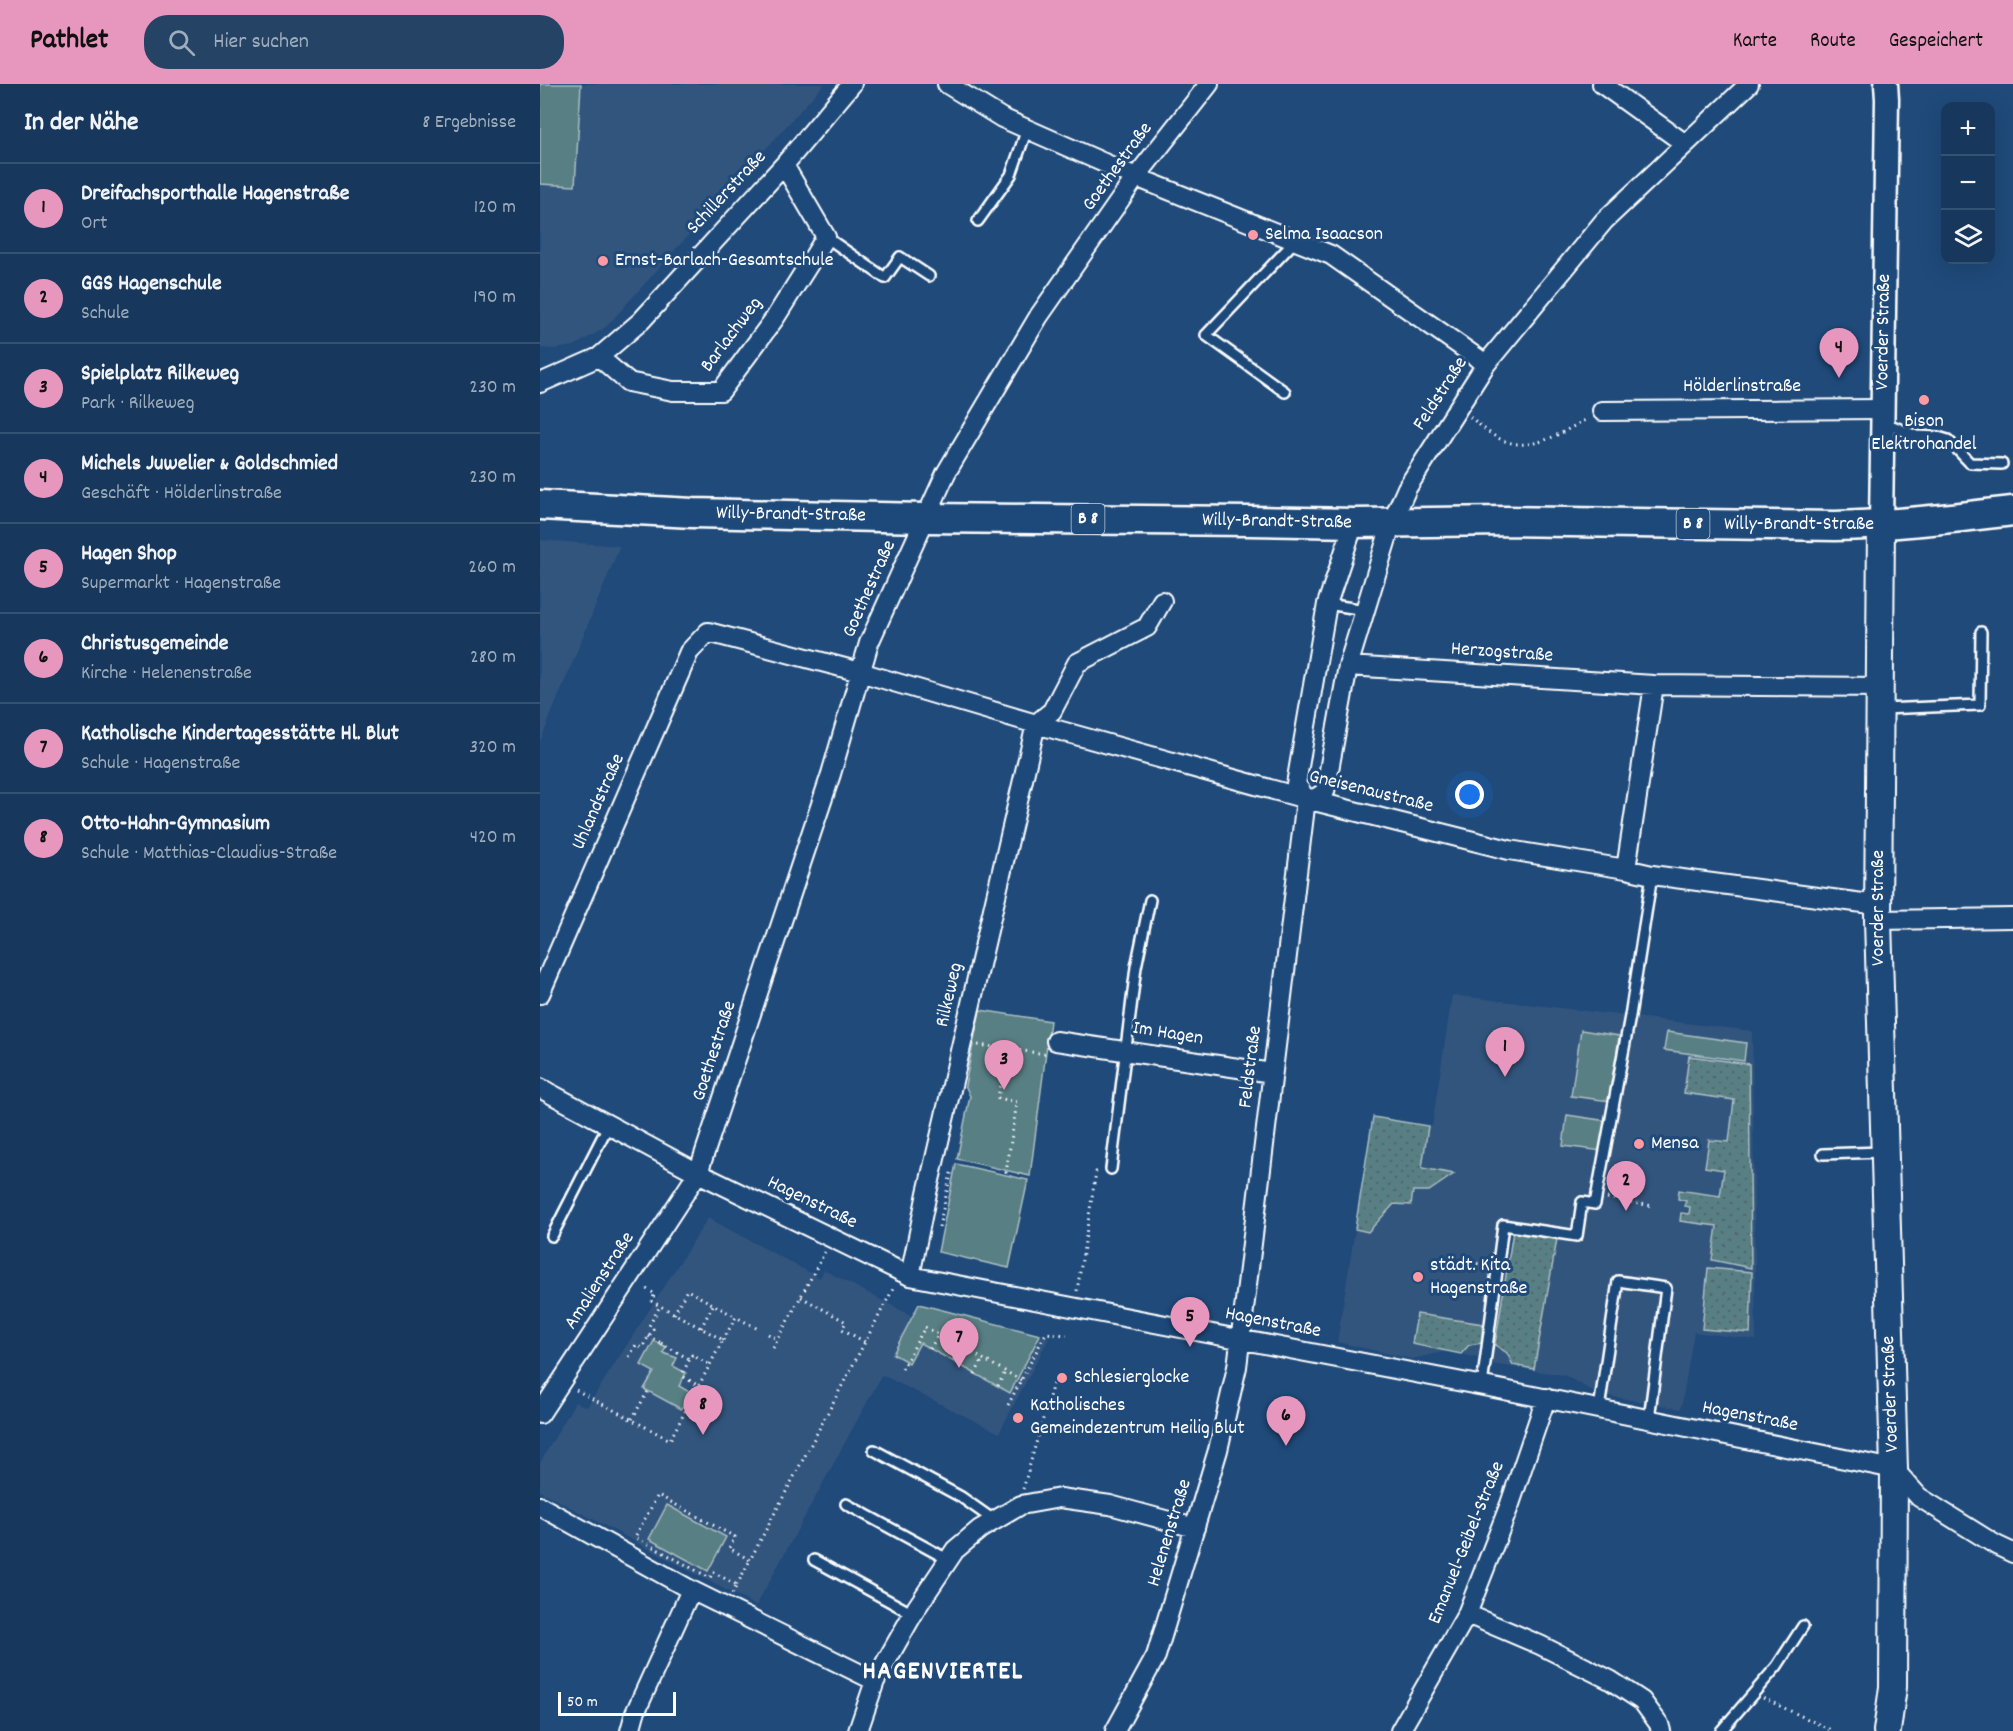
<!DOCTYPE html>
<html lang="de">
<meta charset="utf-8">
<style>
body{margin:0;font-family:Dekko,sans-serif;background:#244365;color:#f1f3f6}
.controls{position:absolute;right:18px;top:18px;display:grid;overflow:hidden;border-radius:12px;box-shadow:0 6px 24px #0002}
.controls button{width:54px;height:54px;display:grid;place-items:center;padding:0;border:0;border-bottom:2px solid #365272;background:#17385c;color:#f1f3f6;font:30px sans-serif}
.scale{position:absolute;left:18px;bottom:15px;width:118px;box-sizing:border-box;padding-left:6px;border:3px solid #fff;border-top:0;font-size:16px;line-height:21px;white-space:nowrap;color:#fff;-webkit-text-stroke:4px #1f4a7a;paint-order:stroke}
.you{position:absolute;left:930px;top:711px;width:21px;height:21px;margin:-15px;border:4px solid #fff;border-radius:50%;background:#1a73e8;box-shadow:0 0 0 9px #1a73e833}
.badge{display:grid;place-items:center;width:39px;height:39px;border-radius:50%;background:#e797bd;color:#111;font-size:20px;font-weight:700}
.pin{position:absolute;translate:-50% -50px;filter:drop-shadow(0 2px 3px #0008)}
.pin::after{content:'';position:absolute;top:32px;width:21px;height:18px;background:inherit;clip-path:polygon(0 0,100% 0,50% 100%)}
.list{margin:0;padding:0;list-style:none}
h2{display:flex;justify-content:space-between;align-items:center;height:78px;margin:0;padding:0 24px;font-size:26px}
h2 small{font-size:20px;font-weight:400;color:#9eacbb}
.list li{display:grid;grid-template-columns:39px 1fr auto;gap:18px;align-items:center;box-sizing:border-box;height:90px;padding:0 24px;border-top:2px solid #365272}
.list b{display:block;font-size:22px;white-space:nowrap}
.list p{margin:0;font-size:20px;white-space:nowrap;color:#9eacbb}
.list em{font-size:20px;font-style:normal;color:#9eacbb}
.icon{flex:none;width:33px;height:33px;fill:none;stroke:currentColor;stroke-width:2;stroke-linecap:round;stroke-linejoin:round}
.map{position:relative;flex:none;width:1473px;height:1647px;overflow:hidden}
header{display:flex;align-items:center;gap:36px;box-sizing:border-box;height:84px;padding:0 30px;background:#e797bd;color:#111}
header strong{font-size:28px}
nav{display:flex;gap:33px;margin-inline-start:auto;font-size:21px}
.search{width:420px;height:54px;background:#244365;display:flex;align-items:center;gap:15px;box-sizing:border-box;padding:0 21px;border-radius:24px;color:#9eacbb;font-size:22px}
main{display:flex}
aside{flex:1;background:#17385c}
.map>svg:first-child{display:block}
.built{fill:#33547e}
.grass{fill:url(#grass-dots);stroke:#acbfc2;stroke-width:1.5}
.park{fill:#597f84;stroke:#acbfc2;stroke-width:1.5}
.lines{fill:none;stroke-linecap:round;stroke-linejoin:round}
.service-casing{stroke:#fff;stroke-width:14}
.minor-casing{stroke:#fff;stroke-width:22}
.tertiary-casing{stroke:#fff;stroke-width:27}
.secondary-casing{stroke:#fff;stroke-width:30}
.primary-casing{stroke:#fff;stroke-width:33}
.path{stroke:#fff;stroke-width:3;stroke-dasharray:1.5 4.5;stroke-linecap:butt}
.service{stroke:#1f4a7a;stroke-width:9}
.minor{stroke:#1f4a7a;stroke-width:18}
.tertiary{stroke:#1f4a7a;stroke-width:22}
.secondary{stroke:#1f4a7a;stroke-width:26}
.primary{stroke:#1f4a7a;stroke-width:28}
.poi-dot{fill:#ff9aa2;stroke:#1f4a7a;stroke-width:2}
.labels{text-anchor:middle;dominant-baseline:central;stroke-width:6;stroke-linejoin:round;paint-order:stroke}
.shield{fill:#1f4a7a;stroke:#bcc9d7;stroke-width:1.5}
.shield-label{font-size:18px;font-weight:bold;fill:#fff}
.street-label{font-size:20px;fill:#fff;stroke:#1f4a7a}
.poi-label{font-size:20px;fill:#fff;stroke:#1f4a7a;text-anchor:start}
.district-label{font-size:26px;font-weight:bold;letter-spacing:1.5px;fill:#fff;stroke:#1f4a7a}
</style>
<header>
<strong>Pathlet</strong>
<div class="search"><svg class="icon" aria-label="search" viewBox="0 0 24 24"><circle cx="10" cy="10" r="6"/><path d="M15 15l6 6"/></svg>Hier suchen</div>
<nav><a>Karte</a><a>Route</a><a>Gespeichert</a></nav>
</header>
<main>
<aside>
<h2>In der Nähe<small>8 Ergebnisse</small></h2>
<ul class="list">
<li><span class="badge">1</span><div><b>Dreifachsporthalle Hagenstraße</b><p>Ort</p></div><em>120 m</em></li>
<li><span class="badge">2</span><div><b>GGS Hagenschule</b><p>Schule</p></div><em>190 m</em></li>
<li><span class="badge">3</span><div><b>Spielplatz Rilkeweg</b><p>Park · Rilkeweg</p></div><em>230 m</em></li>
<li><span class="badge">4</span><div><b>Michels Juwelier &amp; Goldschmied</b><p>Geschäft · Hölderlinstraße</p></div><em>230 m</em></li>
<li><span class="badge">5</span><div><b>Hagen Shop</b><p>Supermarkt · Hagenstraße</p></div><em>260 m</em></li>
<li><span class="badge">6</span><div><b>Christusgemeinde</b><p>Kirche · Helenenstraße</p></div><em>280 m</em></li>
<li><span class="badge">7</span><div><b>Katholische Kindertagesstätte Hl. Blut</b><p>Schule · Hagenstraße</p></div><em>320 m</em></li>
<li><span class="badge">8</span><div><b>Otto-Hahn-Gymnasium</b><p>Schule · Matthias-Claudius-Straße</p></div><em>420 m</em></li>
</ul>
</aside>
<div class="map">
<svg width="1473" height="1647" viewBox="0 0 1473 1647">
<defs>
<pattern id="grass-dots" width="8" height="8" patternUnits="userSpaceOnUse" patternTransform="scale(1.5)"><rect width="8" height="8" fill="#597f84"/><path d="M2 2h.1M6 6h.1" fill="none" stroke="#526668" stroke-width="1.8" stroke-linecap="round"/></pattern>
</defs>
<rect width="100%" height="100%" fill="#1f4a7a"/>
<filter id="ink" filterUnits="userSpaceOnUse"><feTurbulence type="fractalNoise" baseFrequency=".0167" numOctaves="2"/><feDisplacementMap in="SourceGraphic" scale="12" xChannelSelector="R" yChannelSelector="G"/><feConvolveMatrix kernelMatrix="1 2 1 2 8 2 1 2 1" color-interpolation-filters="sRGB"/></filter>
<g filter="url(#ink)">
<!-- built -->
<path class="built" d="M0 0H284L66 243 34 262 14 265 0 264Z
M0 456 80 462 0 658Z
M912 911 1212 947 1216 1256 1154 1248 1141 1325 1058 1310 1024 1291 951 1280 972 1147 955 1144 939 1274 907 1267 872 1275 797 1258 833 1033 892 1042Z
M168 1134 280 1194 284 1186 372 1232 379 1220 509 1254 459 1349 342 1291 216 1522 0 1407V1379L35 1318 47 1323Z"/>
<!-- grass -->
<path class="grass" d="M1149 972 1209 980 1211 1184 1172 1176 1177 1142 1140 1137 1141 1129 1149 1130 1150 1123 1145 1122 1146 1117 1138 1115 1139 1106 1180 1112 1184 1086 1165 1083 1169 1056 1189 1058 1194 1016 1144 1009Z
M833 1033 888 1042 882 1084 914 1090 889 1107H873L871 1121 854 1120 828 1148 815 1145Z
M973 1147 1017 1155 994 1285 973 1281 967 1269 955 1261Z
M1168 1184 1212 1188 1210 1249 1162 1245Z
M877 1230 943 1240 941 1259 929 1261 921 1270 872 1260Z"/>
<!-- park -->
<path class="park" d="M0 0H41L35 102 0 100Z
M440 926 510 937 490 1092 417 1075 430 1012 425 1001Z
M1041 946 1079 952 1070 1017 1031 1012Z
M1127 948 1206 959 1204 977 1124 966Z
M1027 1031 1067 1037 1063 1067 1023 1062Z
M416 1080 488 1096 469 1184 398 1168Z
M379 1220 500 1251 470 1309 380 1259 369 1279 353 1270Z
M114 1257 126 1263 123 1269 137 1274 133 1282 146 1289 139 1302 151 1309 141 1325 104 1305 114 1288 101 1281Z
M127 1421 186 1453 168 1487 109 1455Z"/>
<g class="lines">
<defs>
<path id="service" d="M438 137 471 91 487 45
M286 153 345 194 360 173 389 192
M745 308 666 251 755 157
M1343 338 1376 352 1398 353 1408 356 1430 379 1462 380
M787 520 825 526
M1342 625 1440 621 1441 548
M1283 1070 1342 1068
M571 1085 596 883 610 816
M12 1152 69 1040
M942 1302 963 1141 1037 1152 1042 1118 1055 1120 1090 932 1112 791
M1059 1325 1078 1197 1126 1204 1109 1335
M334 1366 421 1413 455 1437
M306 1420 409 1476
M274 1476 373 1530
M1181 1647 1237 1582 1263 1542"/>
<path id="minor" d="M407 0 462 34 487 45 596 93 791 171 946 280
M1062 0 1144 59
M59 273 88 298 133 307H181L235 234 286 153 244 81
M0 299 59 273 101 237 244 81 312 0
M1062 327 1343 325
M808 582 1114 601 1340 603
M766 715 776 714 785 708 808 582 852 438 867 404 946 280 1064 137 1209 0
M1086 785 1114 601
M1338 836 1473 834
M0 910 149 568 168 548 320 588 496 640 766 715 969 766 1086 785 1112 791 1338 821
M516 957 732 989
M0 1004 158 1089 370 1192 959 1305 1354 1385 1379 1413 1456 1461 1473 1469
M370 1192 387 1109 496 640 512 627 537 579 607 543 622 517
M0 1330 158 1089 291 690 329 559 406 389 499 232 596 93 669 0
M0 1422 151 1506 335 1597
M927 1530 1000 1561 1070 1596 1102 1617 1119 1640 1121 1647
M90 1647 95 1629 151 1506
M318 1647 335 1597 377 1523 415 1466 440 1445 481 1421 520 1414 570 1421 655 1444
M575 1647 616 1572 678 1366 697 1283 766 715 756 700 787 520 814 439
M860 1647 927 1530 970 1420 1006 1314"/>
<path id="tertiary" d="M1341 441 1347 15 1346 0"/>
<path id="secondary" d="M1341 441 1338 836 1354 1385 1353 1603 1347 1647"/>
<path id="primary" d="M0 421 153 429 385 434 710 437 814 439 966 437 1295 442C1355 441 1413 434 1473 427"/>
</defs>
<!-- service casing -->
<use href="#service" class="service-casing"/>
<!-- minor casing -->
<use href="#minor" class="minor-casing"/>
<!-- tertiary casing -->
<use href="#tertiary" class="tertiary-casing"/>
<!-- secondary casing -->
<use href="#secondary" class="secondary-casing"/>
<!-- primary casing -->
<use href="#primary" class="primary-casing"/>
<!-- path -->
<path class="path" d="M930 333C939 340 949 350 960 355 992 370 1020 349 1047 335
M438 961 506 970
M466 1089 477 1018 458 1014 466 965
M1067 1114 1113 1122
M399 1143 412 1085
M925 1178 947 1181
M537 1207 556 1088 560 1087
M261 1213 306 1238 302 1245 325 1258 354 1203
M134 1230 147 1206 196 1233
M161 1244 173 1221
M228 1250 237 1255
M108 1252 121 1259 120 1260
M183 1256 196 1233 220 1246
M121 1259 149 1275
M233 1264 285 1168
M390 1265 398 1251
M89 1273 96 1261 102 1264 113 1245 109 1242 120 1222
M413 1277 420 1263
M362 1285 385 1243 481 1296
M143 1288 152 1271 170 1281
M435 1290 443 1275
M144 1293 159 1302
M458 1302 465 1288
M36 1306 130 1356 183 1256 111 1217 115 1210 103 1203
M468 1321 506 1249 527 1251
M92 1335 108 1307
M483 1405 514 1296
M197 1501 210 1476
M192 1510 197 1501 173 1488 170 1494 95 1453 118 1411 195 1453 189 1464 210 1476 325 1258
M1223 1614 1293 1647"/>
<!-- service -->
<use href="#service" class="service"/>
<!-- minor -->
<use href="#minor" class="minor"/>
<!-- tertiary -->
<use href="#tertiary" class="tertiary"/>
<!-- secondary -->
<use href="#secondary" class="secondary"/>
<!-- primary -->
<use href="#primary" class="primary"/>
</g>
</g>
<!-- markers -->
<g class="poi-dot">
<circle cx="713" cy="151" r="6"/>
<circle cx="63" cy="177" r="6"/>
<circle cx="1384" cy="316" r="6"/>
<circle cx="1099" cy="1060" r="6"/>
<circle cx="878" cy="1193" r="6"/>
<circle cx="522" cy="1294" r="6"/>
<circle cx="478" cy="1334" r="6"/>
</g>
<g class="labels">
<!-- shield labels -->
<g class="shield">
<rect x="531.5" y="420" width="33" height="30" rx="4.5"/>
<rect x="1136.5" y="425" width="33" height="30" rx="4.5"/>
</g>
<g class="shield-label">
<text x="548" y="435">B 8</text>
<text x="1153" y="440">B 8</text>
</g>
<!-- street labels -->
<g class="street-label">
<text transform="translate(578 83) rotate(-54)">Goethestraße</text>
<text transform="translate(187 109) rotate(-47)">Schillerstraße</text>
<text transform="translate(1344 248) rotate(-89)">Voerder Straße</text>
<text transform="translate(192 251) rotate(-53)">Barlachweg</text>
<text x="1202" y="303">Hölderlinstraße</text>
<text transform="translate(901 310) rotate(-57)">Feldstraße</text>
<text transform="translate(251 431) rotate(1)">Willy-Brandt-Straße</text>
<text transform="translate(737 438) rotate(1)">Willy-Brandt-Straße</text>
<text x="1259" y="441">Willy-Brandt-Straße</text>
<text transform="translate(330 505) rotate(-66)">Goethestraße</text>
<text transform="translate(962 569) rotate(4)">Herzogstraße</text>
<text transform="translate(831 708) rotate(14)">Gneisenaustraße</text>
<text transform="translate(59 718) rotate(-66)">Uhlandstraße</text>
<text transform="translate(1339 824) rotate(-90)">Voerder Straße</text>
<text transform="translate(410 911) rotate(-77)">Rilkeweg</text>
<text transform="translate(628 950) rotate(9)">Im Hagen</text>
<text transform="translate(175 967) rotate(-72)">Goethestraße</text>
<text transform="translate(711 983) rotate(-83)">Feldstraße</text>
<text transform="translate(272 1119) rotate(26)">Hagenstraße</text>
<text transform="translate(60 1197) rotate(-57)">Amalienstraße</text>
<text transform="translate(733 1239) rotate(11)">Hagenstraße</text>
<text transform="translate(1351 1310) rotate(-92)">Voerder Straße</text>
<text transform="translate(1210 1333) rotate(11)">Hagenstraße</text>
<text transform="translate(630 1449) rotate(-73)">Helenenstraße</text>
<text transform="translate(927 1459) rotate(-68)">Emanuel-Geibel-Straße</text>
</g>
<!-- poi labels -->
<g class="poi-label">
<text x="725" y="151">Selma Isaacson</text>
<text x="75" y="177">Ernst-Barlach-Gesamtschule</text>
<text x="1384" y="338" text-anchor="middle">Bison<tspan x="1384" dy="23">Elektrohandel</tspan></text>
<text x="1111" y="1060">Mensa</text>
<text x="890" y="1182">städt. Kita<tspan x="890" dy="23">Hagenstraße</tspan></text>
<text x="534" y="1294">Schlesierglocke</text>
<text x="490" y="1322">Katholisches<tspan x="490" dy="23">Gemeindezentrum Heilig Blut</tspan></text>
</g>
<!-- district labels -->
<g class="district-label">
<text x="403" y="1588">HAGENVIERTEL</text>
</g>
</g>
</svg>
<div class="controls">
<button>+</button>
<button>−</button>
<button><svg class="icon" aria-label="layers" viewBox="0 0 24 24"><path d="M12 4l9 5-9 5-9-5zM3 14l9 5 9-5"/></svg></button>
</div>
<div class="scale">50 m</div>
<div class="you"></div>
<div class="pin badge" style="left:965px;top:993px">1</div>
<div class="pin badge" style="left:1086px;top:1127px">2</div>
<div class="pin badge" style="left:464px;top:1006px">3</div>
<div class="pin badge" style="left:1299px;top:294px">4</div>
<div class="pin badge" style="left:650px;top:1263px">5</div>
<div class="pin badge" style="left:746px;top:1362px">6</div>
<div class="pin badge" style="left:419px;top:1284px">7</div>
<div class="pin badge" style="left:163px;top:1351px">8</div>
</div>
</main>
